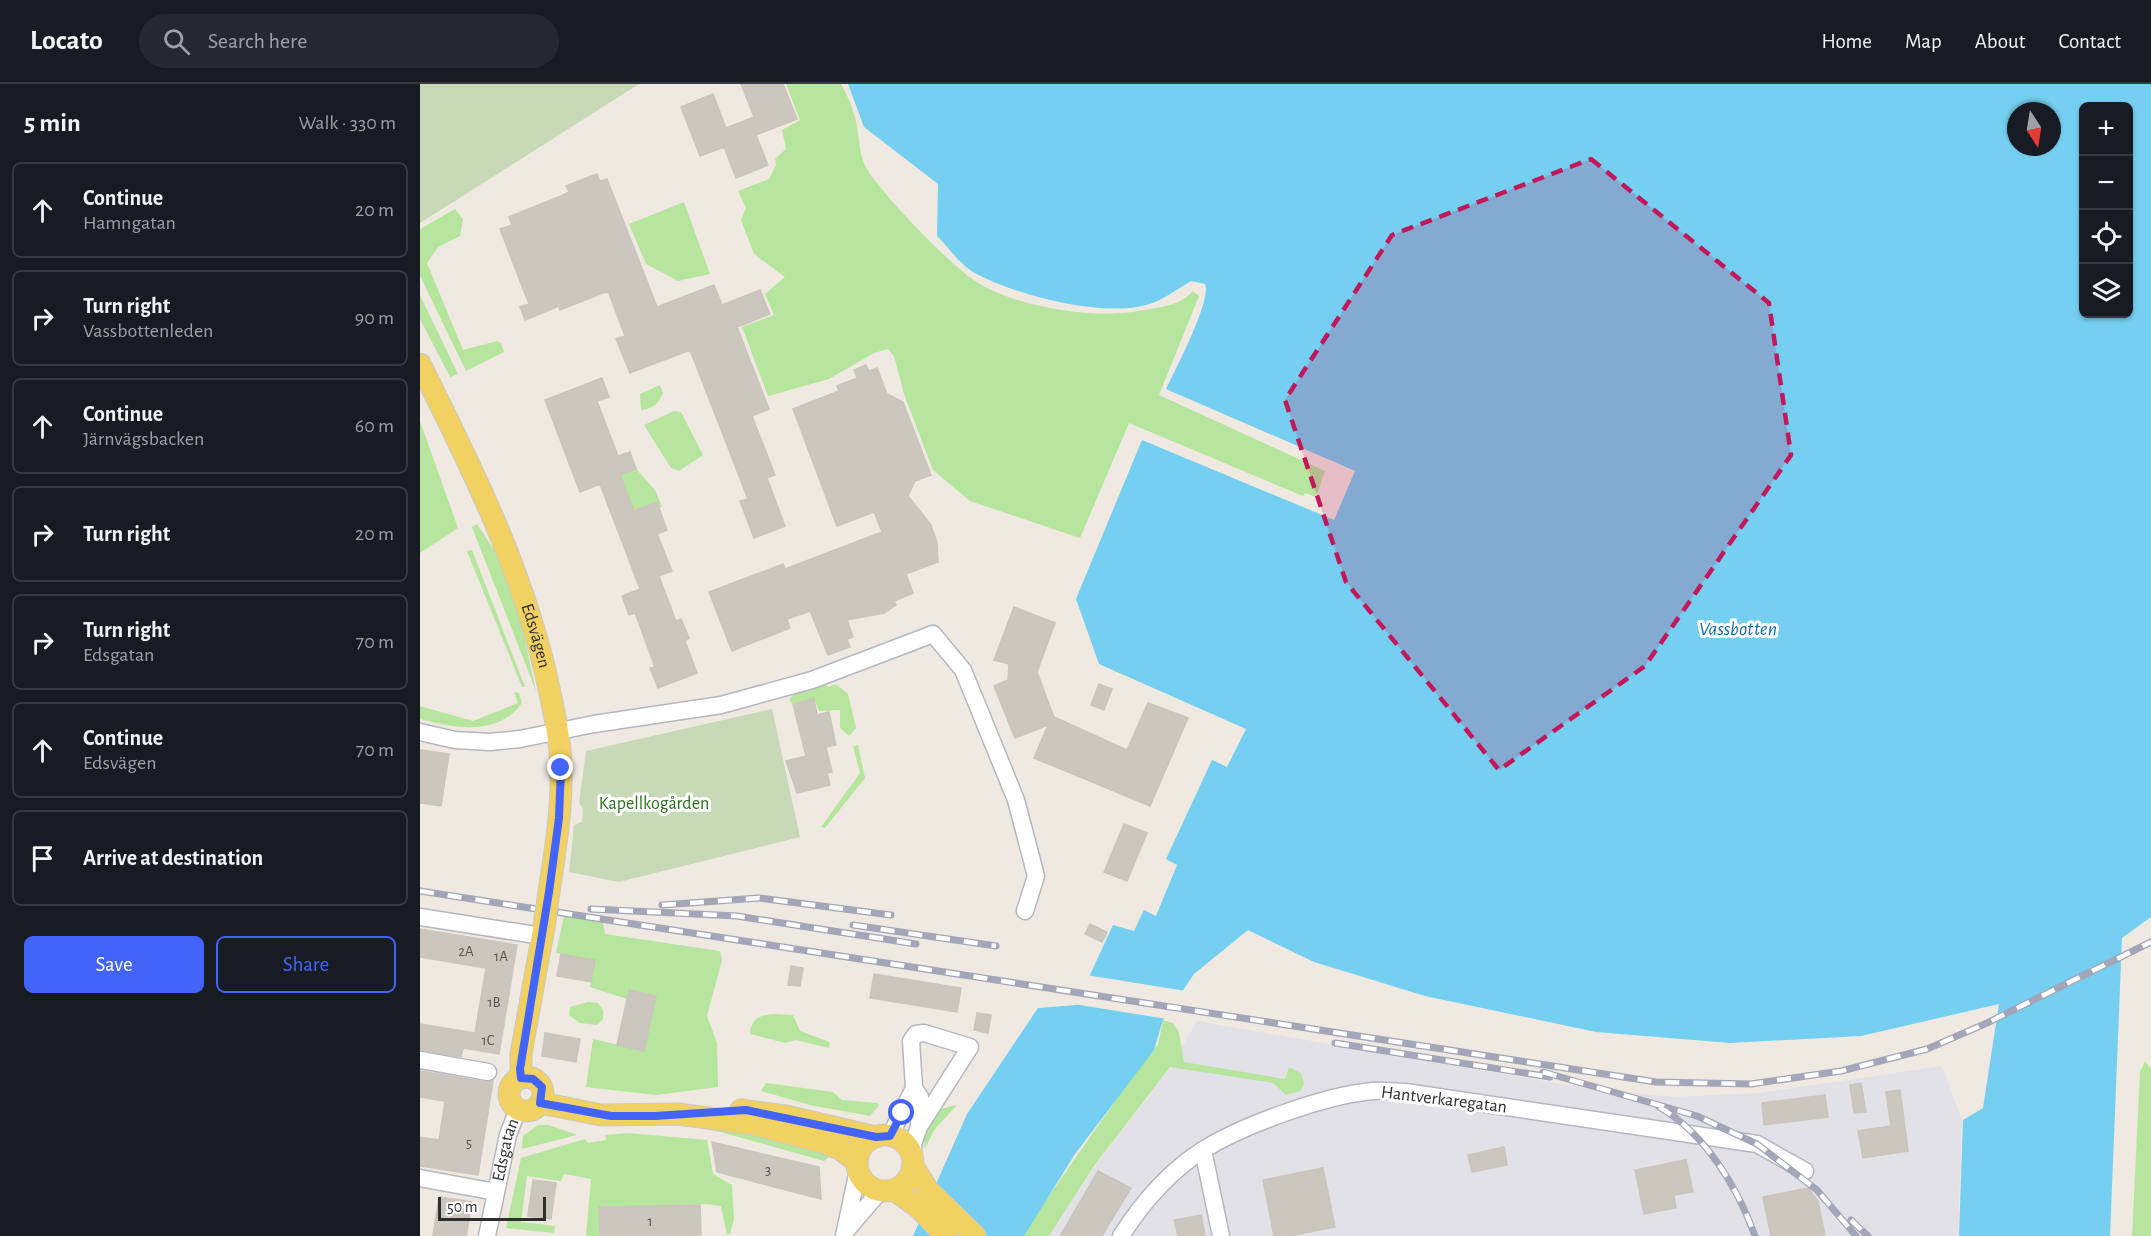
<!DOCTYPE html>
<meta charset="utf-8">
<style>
body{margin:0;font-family:"Alegreya Sans",sans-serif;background:#242831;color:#f1f3f6}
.controls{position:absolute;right:18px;top:18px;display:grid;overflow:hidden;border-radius:9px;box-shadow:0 2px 4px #0004}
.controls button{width:54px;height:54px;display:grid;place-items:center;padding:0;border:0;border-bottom:2px solid #363941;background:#171b24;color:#f1f3f6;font:30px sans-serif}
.compass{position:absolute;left:1587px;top:18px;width:54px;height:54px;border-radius:50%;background:#171b24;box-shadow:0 2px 4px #0004;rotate:168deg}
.scale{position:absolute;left:18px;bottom:15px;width:108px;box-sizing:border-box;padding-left:6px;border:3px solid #2e2e2e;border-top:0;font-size:16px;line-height:21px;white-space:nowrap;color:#2e2e2e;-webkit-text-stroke:4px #fff;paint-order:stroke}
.stop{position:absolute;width:18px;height:18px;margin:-14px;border:4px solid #4264fb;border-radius:50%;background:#fff}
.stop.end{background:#4264fb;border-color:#fff;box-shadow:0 2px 6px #0008}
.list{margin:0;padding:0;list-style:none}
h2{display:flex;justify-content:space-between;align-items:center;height:78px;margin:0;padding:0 24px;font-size:26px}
h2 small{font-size:20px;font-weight:400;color:#9ea1a6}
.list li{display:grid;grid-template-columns:39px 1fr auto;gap:18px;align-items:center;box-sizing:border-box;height:96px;margin:0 12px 12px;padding:0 12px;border:2px solid #363941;border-radius:9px}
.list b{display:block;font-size:22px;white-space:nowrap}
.list p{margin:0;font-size:20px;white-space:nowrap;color:#9ea1a6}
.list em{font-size:20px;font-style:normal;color:#9ea1a6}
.actions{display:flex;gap:12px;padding:18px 24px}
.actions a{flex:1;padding:14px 0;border:2px solid #4264fb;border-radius:9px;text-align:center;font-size:21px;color:#4264fb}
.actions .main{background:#4264fb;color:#fff}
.icon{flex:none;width:33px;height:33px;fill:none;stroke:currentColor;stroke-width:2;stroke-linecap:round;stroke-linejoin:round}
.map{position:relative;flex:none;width:1731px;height:1152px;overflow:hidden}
header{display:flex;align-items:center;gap:36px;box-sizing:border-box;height:84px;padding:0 30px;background:#171b24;border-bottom:2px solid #363941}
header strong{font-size:28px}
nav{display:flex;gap:33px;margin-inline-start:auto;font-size:21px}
.search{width:420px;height:54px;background:#242831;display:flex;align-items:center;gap:15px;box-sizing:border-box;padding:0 21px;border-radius:33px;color:#9ea1a6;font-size:22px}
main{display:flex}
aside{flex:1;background:#171b24}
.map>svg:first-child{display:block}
.industrial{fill:#e3e1e8}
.green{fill:#b6e59e}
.cemetery{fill:#c8d9b8}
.water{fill:#75cff0;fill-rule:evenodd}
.pier{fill:#efe9e1}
.building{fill:#cbc7bf;stroke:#cbc5ba;stroke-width:1.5}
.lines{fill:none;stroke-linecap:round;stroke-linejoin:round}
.minor-casing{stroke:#b4b7c1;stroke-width:19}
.major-casing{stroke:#c9c9c9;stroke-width:23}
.minor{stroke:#fff;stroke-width:16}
.major{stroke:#f2d163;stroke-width:21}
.rail-casing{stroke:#a3a6b8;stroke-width:7}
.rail{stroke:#fff;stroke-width:4.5;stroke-dasharray:14;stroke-linecap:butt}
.major-bridge-casing{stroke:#c9c9c9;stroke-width:23;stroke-linecap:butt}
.major-bridge{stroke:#f2d163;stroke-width:21}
.route{stroke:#4264fb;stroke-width:8}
.marked{fill:#c2185b;fill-opacity:0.2;stroke:#c2185b;stroke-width:4.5;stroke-dasharray:12 8;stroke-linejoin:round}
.labels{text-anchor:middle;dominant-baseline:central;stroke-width:6;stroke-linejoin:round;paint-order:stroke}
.number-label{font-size:15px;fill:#555452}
.street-label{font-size:18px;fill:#2e2e2e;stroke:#fff}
.park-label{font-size:18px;fill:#2c6e1b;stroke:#fff}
.water-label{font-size:20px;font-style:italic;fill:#0d6fa3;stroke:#fff}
</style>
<header>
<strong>Locato</strong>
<div class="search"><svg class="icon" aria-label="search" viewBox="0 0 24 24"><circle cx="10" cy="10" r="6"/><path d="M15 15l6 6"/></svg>Search here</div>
<nav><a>Home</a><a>Map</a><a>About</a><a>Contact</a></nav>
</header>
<main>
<aside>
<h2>5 min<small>Walk · 330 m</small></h2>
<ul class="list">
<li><svg class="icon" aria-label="ahead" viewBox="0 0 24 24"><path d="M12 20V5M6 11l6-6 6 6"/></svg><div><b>Continue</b><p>Hamngatan</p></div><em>20 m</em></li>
<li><svg class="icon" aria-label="right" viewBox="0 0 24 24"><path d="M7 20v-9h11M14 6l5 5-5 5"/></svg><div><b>Turn right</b><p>Vassbottenleden</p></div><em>90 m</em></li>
<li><svg class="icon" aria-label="ahead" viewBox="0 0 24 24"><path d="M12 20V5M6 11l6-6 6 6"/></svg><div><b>Continue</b><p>Järnvägsbacken</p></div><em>60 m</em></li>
<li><svg class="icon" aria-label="right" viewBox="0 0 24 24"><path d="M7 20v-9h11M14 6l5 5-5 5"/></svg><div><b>Turn right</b></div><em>20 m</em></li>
<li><svg class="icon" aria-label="right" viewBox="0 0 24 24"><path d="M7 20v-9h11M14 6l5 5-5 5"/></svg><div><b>Turn right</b><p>Edsgatan</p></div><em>70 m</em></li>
<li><svg class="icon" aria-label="ahead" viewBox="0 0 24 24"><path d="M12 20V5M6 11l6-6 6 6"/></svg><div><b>Continue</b><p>Edsvägen</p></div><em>70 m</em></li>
<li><svg class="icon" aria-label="arrive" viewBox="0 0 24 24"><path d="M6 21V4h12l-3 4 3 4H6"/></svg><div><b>Arrive at destination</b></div></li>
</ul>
<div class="actions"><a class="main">Save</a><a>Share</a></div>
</aside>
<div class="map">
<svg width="1731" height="1152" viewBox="0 0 1731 1152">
<rect width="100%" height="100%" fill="#efe9e1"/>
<!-- industrial -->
<path class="industrial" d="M777 937 1147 1001 1252 1013 1340 1009 1522 982 1542 1036 1538 1152H629L675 1082 750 984Z"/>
<!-- green -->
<path class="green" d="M366 0H421C428 12 435 29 437 42 440 60 439 75 450 90 474 122 517 167 548 192 586 222 672 236 718 227 736 224 761 222 773 207L779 212 739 311 905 387 896 413 885 409 883 412 709 339 660 454 550 417 513 386 484 310 474 272 468 265 454 269 409 295 348 312 322 243 354 231 345 210 365 193 334 170 321 136 326 124 318 107 349 95 356 81 355 75 366 65 362 46 380 36Z
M264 118 290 190 258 197 226 180 209 140Z
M35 125 43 135 40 152 18 163 7 179 43 266 77 257 81 259 84 268 46 287 0 192V145Z
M0 211 38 290 30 293 0 235Z
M240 301 243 309C239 319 233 325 221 326L220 310Z
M254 327 261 328 283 371 259 387 251 384 224 341Z
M0 337 38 444 0 469Z
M216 385 235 406 242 423 239 424 237 419 214 427 203 397 196 393Z
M57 440 80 475 100 533 116 607 52 443Z
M52 466 105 603H102L47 467Z
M405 600 409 603 416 600 428 610 436 644 429 652 420 644V626L399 627 394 615 373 620 369 616 374 610Z
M94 608 99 609 102 619C77 653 35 644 0 635V622L53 637 98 619Z
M438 661 445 694 405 744 401 743 440 689 433 662Z
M144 832 183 838 185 850 300 867 302 876 287 932 297 959 298 1003 236 1011 166 1003 173 955 224 967 236 912 210 906 207 915 170 903 175 876 136 869Z
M168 918 178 919 183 926V935L177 941 160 939 149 931 150 923Z
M355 930 373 931 380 947 407 957 410 959 409 964 376 956 365 959 330 950C331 934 340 931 355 930Z
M743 936 753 939 759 948 764 978 865 995 869 983 881 989 884 1000 880 1007 866 1011 853 999 750 983 674 1082 629 1152H601L726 973 738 961Z
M1725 977 1731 985V1152H1712L1720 988Z
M346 999 413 1008 422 1016 457 1019 459 1021 450 1032 390 1021 341 1007Z
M537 1021 514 1046 505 1065C501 1050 513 1037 520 1025Z
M118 1041H129L157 1051 102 1065 103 1052Z
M267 1041 307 1043 412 1071 404 1077 290 1045 264 1042Z
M208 1049 287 1056 293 1090 312 1101 314 1135 310 1150 307 1151 301 1122 288 1120 180 1123V1152H166L171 1095 144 1090 141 1097 107 1092 101 1138 135 1142 134 1149 86 1144 101 1074 165 1055 168 1059 186 1056 185 1051Z"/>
<!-- cemetery -->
<path class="cemetery" d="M0 0H219L0 139Z
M352 625 380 753 199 798 149 788 154 741 162 738 163 725 159 719 166 667Z"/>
<!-- water -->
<path class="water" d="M428 0H1731V833L1702 854 1690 1152H1539L1543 1036 1563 1024 1579 920 1441 952 1310 959 1176 948 1005 912 894 878 828 846 774 890 743 936 734 966 655 1070 604 1152H493L547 1030 618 924 656 921 693 841 714 847 724 826 736 832 757 781 746 775 792 676 807 683 826 645 679 580 656 515 722 356 914 436 935 387 746 305C755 286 792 216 785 200L771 197C759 204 747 213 735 218 690 237 594 211 553 188 540 180 528 163 517 152L518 100 444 43ZM1664 22H1708V230H1664ZM1596 27H1632V63H1596Z"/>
<!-- pier -->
<path class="pier" d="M666 891 766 907 747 935 647 919 654 918Z"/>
<!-- building -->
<path class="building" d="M321 0H363L377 35 336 51 348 81 316 94 304 63 280 72 261 23 293 10 306 44 334 33Z
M177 90 180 97 187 95 237 223 294 201 302 221 340 206 350 230 317 243 349 325 332 332 355 391 347 394 365 442 334 454 320 417 328 415 270 266 210 289 196 255 205 252 188 207 140 226 139 222 105 236 100 223 109 220 80 145 92 141 89 133 141 112 149 108 146 102Z
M446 281 449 287 457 284 467 310 483 318 511 391 495 397 488 412 511 441 517 459 518 478 486 490 493 509 474 517 476 521 464 529 427 536 433 553 427 555 430 563 408 571 390 527 367 535 370 544 312 567 289 508 363 480 365 485 462 448 454 428 417 442 373 325 419 307 417 302 437 294 434 286Z
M182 294 189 313 177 317 198 372 210 368 216 385 200 391 214 427 237 418 247 446 237 450 252 487 239 492 256 537 261 535 269 554 265 557 277 589 238 604 230 584 235 583 215 529 209 531 202 512 220 505 180 400 160 408 125 316Z
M594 523 635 539 617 588 634 633 707 666 728 619 768 634 730 722 614 674 628 641 595 654 574 602 588 596 589 580 574 576Z
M679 600 692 605 684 626 671 621Z
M394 615 397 631 409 628 416 661 406 663 412 688 407 689 410 701 377 709 366 677 386 672 373 620Z
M0 666 29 670 21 722 0 719Z
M704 740 727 749 707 797 684 788Z
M670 840 687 848 682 858 665 850Z
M0 845 97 861 79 970 43 964 41 973 0 966V940L55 949 66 884 0 873Z
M141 870 175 876 171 898 137 892Z
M371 882 383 884 380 902 368 901Z
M454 890 541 904 537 928 450 914Z
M209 906 236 912 224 967 197 961Z
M557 929 571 931 568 949 554 946Z
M125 949 160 955 156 978 122 972Z
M0 987 66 998 73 997 58 1091 0 1082V1053L19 1056 25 1017 0 1013Z
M1441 999 1446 1028 1434 1029 1430 1001Z
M1480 1006 1488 1067 1443 1074 1438 1047 1471 1042 1466 1008Z
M1405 1011 1408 1033 1344 1041 1342 1019Z
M292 1058 399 1083 401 1115 297 1088Z
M1084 1063 1087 1081 1052 1088 1048 1071Z
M1266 1076 1273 1108 1254 1111 1256 1124 1224 1130 1215 1086Z
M903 1084 915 1143 870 1152H854L843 1096Z
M678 1087 711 1104 682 1152H640Z
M113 1096 136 1099 131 1135 108 1132Z
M1388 1104 1398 1117 1405 1152H1351L1343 1113Z
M19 1113 52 1118 46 1152H13Z
M280 1121 281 1151 180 1152 179 1123Z
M781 1131 785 1152H758L754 1136Z"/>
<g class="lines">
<defs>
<g id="minor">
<path d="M0 648 35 656 70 658 100 655 174 640 301 621 392 596 513 550 543 586 596 716 616 792 605 827"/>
<path d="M0 833 122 852"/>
<path d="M0 976 68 988"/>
<path d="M470 1052 494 1004"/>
<path d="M783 1066 801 1152"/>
<path d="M493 1075V1060L499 1043 500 1013 494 1004 491 957 496 950 504 949 550 963 499 1043"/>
<path d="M0 1094 76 1108"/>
<path d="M425 1148 460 1107"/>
<path id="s1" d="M67 1152 88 1051 98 1025"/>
<path d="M424 1152 438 1086"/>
<path d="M701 1152C722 1119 750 1087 783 1066 823 1041 906 1011 953 1007 963 1006 974 1008 985 1008L1337 1060 1385 1087"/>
</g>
<g id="major">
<path id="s2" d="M0 280C53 386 108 496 131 614 136 637 141 661 141 686 142 727 135 767 129 808"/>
<circle cx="106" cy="1010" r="17"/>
<path d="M101 994V970L124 843"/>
<path d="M121 1019 181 1031 258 1030 333 1040 405 1059 420 1065 437 1078"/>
<path d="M321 1026 366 1032 456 1053"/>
<circle cx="465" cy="1079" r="28"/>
<path d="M493 1082 508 1106 555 1152"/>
<path d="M474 1106 499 1124 526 1152"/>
</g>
</defs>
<!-- minor casing -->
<use href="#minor" class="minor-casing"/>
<!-- major casing -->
<use href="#major" class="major-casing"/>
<!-- minor -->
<use href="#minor" class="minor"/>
<!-- major -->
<use href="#major" class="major"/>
<defs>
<path id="rail" d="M0 807 1236 998 1331 1000 1421 987 1507 965 1567 939 1731 858
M242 821 339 814 471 831
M171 825 317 832 496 860
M433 841 576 862
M915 959 1130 993
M1123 988 1277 1032 1337 1060 1397 1106 1436 1152
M1239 1023C1285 1049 1318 1104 1335 1152
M1431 1136 1448 1152"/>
</defs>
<!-- rail casing -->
<use href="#rail" class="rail-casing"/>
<!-- rail -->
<use href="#rail" class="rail"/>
<defs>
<path id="major-bridge" d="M124 843 129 808"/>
</defs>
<!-- major-bridge casing -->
<use href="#major-bridge" class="major-bridge-casing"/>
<!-- major-bridge -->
<use href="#major-bridge" class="major-bridge"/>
</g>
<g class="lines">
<!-- route -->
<path class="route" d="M141 684 139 734 129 808 100 985 101 994 113 995 122 1003 120 1019 191 1032H235L326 1026 456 1053 470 1052 482 1029"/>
</g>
<!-- marked area -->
<path class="marked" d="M1171 75 1349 219 1371 371 1225 582 1079 686 926 498 865 316 972 151Z"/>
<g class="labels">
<!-- number labels -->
<g class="number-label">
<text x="46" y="867">2A</text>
<text x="81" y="872">1A</text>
<text x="74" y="918">1B</text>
<text x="68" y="956">1C</text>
<text x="49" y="1059">5</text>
<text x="348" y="1086">3</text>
<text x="230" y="1137">1</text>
</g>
<!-- street labels -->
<g class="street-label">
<text stroke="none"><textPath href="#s2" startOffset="296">Edsvägen</textPath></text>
<text transform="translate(1024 1016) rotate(7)">Hantverkaregatan</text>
<text stroke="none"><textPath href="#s1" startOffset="88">Edsgatan</textPath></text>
</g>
<!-- park labels -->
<g class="park-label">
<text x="234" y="720">Kapellkogården</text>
</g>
<!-- water labels -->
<g class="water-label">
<text x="1318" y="545">Vassbotten</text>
</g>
</g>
</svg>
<div class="controls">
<button>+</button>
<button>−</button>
<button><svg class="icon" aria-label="locate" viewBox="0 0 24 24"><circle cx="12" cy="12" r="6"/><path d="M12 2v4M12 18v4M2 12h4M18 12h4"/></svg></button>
<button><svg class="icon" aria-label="layers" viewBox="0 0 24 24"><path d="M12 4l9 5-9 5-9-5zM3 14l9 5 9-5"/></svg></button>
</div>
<svg class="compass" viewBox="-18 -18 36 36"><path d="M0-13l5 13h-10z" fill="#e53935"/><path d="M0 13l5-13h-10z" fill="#9ea1a6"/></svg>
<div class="scale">50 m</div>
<div class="stop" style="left:482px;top:1029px"></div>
<div class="stop end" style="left:141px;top:684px"></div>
</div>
</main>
